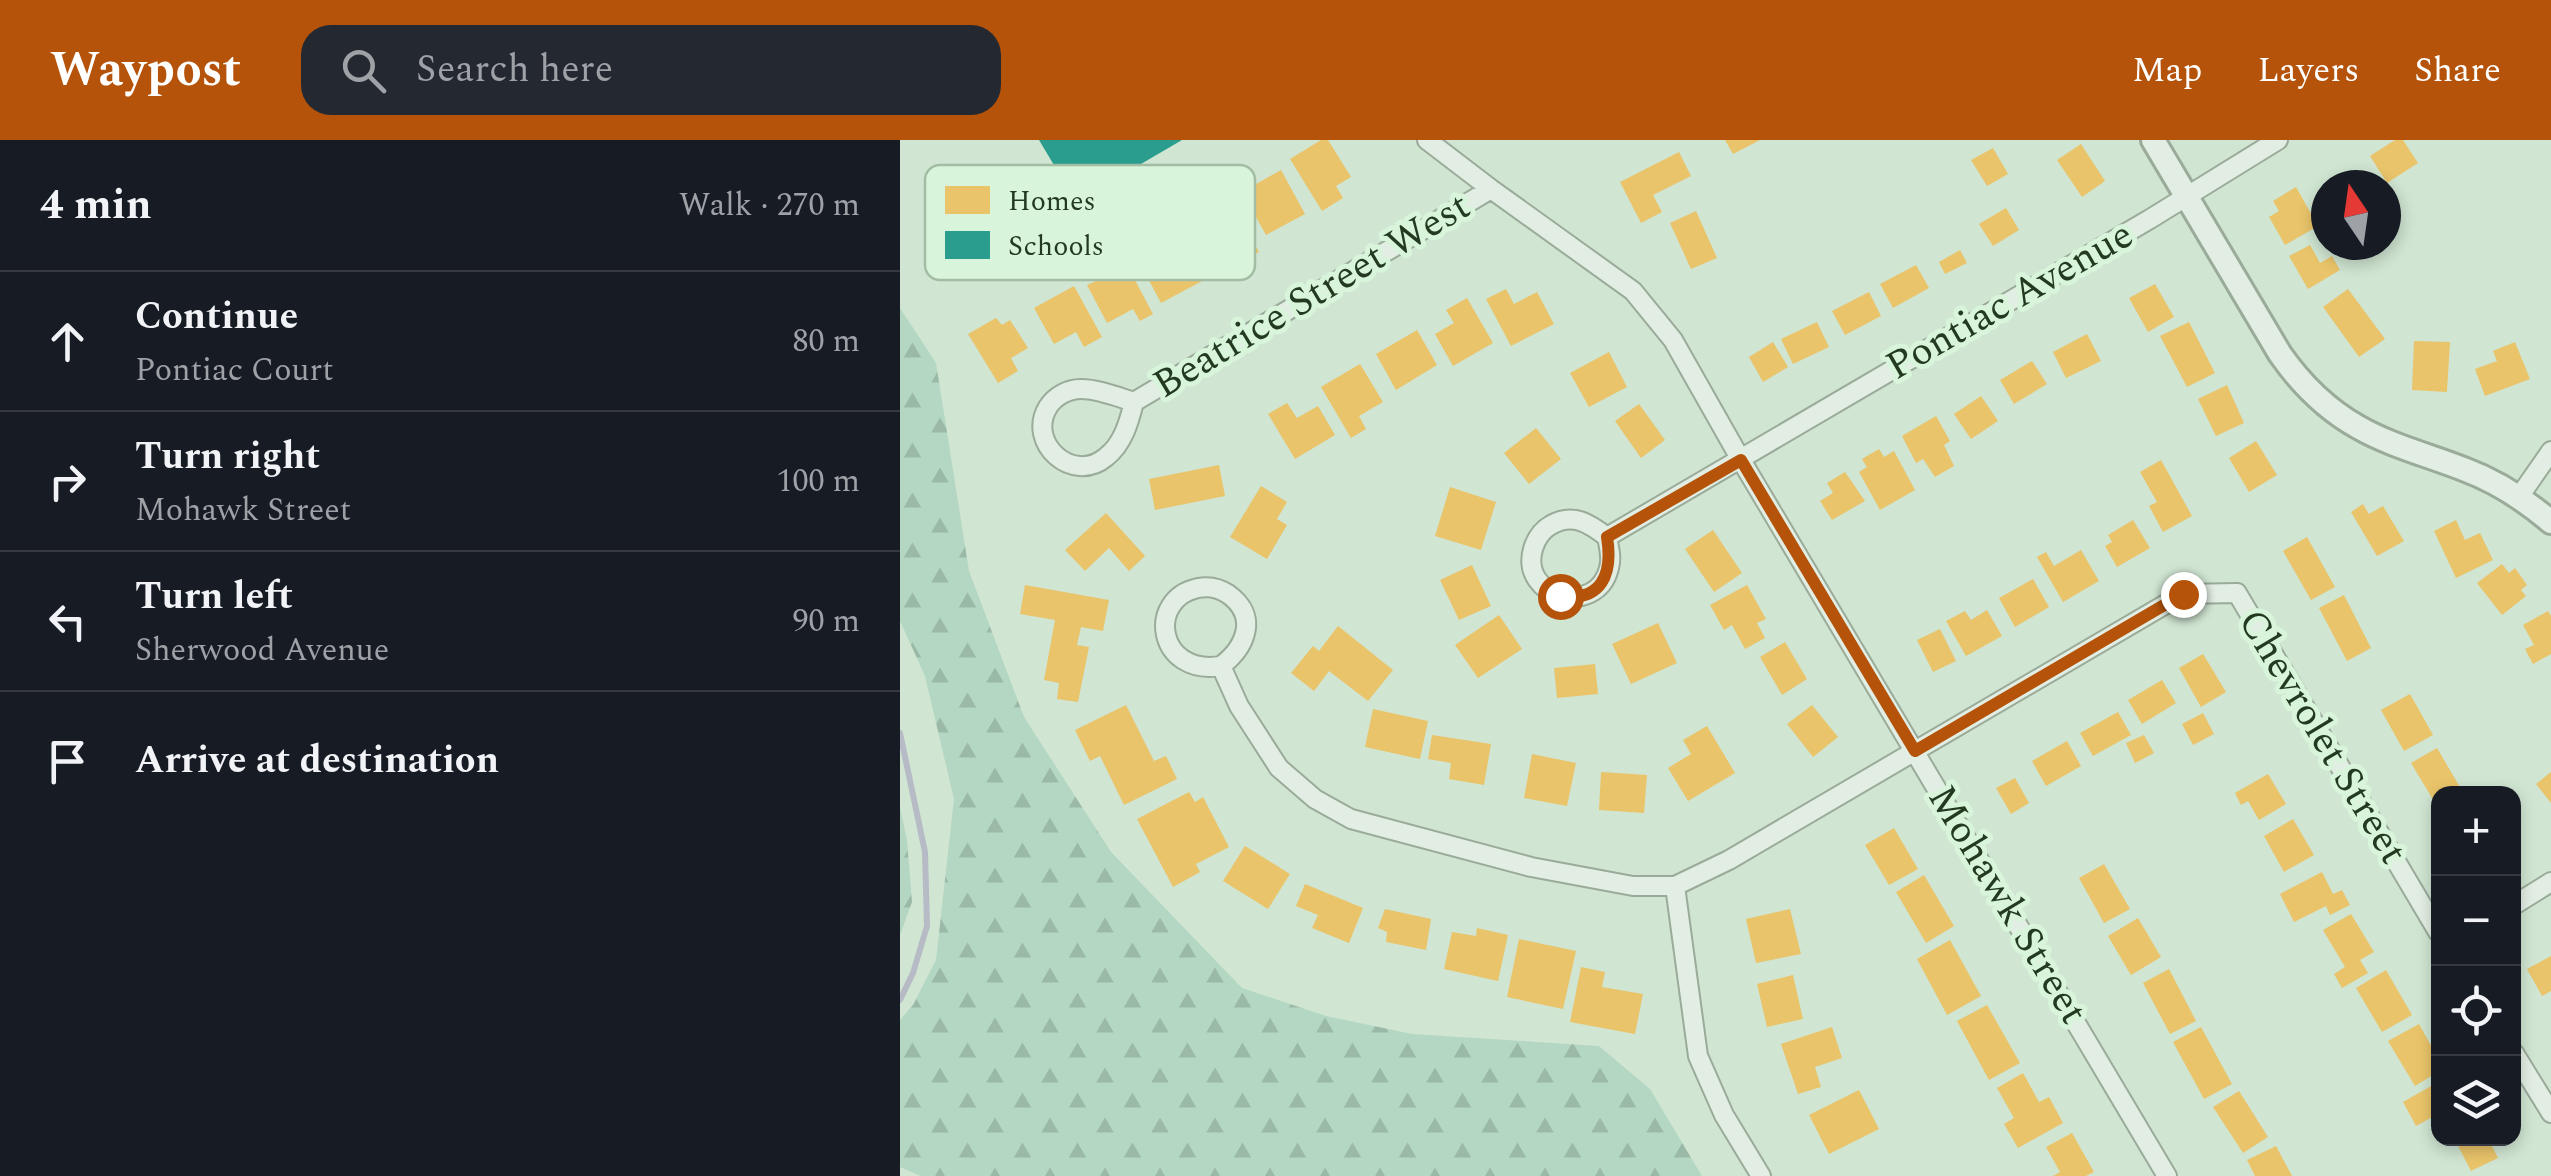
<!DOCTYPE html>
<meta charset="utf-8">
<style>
body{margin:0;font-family:Spectral,serif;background:#242831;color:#f1f3f6}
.controls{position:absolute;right:30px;bottom:30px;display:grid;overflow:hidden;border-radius:20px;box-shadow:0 5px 15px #0003}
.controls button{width:90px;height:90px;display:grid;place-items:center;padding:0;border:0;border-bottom:2px solid #363941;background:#171b24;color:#f1f3f6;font:50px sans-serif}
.compass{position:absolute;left:1411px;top:30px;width:90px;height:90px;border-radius:50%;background:#171b24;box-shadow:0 5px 15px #0003;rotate:347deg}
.stop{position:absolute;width:30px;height:30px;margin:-22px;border:8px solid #b45309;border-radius:50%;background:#fff}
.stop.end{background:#b45309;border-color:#fff;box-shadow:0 2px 10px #0008}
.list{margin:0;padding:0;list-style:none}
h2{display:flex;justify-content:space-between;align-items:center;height:130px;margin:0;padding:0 40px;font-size:42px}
h2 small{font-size:32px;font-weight:400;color:#9ea1a6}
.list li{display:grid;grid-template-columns:65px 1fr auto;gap:30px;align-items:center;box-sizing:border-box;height:140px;padding:0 40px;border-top:2px solid #363941}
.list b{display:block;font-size:38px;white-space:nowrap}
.list p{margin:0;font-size:32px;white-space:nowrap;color:#9ea1a6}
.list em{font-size:32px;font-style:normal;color:#9ea1a6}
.icon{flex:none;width:55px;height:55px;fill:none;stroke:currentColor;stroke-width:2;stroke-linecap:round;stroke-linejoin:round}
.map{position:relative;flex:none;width:1651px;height:1036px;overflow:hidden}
header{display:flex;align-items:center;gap:60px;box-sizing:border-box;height:140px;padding:0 50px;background:#b45309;color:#fff}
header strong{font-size:48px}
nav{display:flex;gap:55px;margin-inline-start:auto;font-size:35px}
.search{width:700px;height:90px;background:#242831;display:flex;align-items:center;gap:25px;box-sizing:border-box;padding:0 35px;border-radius:30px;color:#9ea1a6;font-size:38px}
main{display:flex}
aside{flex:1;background:#171b24}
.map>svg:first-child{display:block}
.forest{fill:url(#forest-firs)}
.homes{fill:#e9c46a}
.schools{fill:#2a9d8f}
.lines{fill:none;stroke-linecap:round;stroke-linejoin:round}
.stream{stroke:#b7bbc6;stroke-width:6}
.minor-casing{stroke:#9aab9a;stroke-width:22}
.tertiary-casing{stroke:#9aab9a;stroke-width:28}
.minor{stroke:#e2eee3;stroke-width:18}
.tertiary{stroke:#e2eee3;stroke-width:22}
.route{stroke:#b45309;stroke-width:12}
.labels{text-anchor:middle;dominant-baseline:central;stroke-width:10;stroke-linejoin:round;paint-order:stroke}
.street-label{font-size:40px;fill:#233a21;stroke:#d8f5db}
.key{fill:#d8f5db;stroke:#a2bda3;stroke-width:2.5}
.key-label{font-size:28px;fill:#233a21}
</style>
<header>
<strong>Waypost</strong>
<div class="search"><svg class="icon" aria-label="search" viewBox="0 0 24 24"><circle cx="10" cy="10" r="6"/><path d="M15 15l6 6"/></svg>Search here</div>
<nav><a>Map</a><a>Layers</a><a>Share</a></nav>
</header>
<main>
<aside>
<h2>4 min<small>Walk · 270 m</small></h2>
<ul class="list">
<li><svg class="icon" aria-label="ahead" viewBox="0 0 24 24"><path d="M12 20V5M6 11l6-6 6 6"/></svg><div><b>Continue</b><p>Pontiac Court</p></div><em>80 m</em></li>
<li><svg class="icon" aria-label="right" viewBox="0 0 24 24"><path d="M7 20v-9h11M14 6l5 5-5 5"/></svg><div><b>Turn right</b><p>Mohawk Street</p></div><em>100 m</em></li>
<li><svg class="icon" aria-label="left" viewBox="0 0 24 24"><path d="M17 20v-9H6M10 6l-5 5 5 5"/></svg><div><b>Turn left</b><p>Sherwood Avenue</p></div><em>90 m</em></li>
<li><svg class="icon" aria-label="arrive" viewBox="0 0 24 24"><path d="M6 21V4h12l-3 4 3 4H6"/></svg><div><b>Arrive at destination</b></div></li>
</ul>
</aside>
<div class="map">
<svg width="1651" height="1036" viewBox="0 0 1651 1036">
<defs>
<pattern id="forest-firs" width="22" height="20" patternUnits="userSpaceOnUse" patternTransform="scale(2.5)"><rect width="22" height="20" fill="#b3d7c2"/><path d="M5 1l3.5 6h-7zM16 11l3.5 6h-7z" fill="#9ab9a6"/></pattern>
</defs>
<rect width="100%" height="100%" fill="#d0e5d2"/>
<!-- forest -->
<path class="forest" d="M0 168 36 223 69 431 124 577 211 712 342 848 426 876 512 894 699 906 750 949 802 1036H21L0 1027V880L13 865 36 820 54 659 25 536 0 481Z
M0 668 7 700 12 762 0 795Z"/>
<!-- homes -->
<path class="homes" d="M421 0H428L451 37 436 46 443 58 422 71 390 19Z
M825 0H860L833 14Z
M1495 0H1503L1518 23 1487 43 1470 16Z
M1181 4 1205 41 1182 57 1157 20Z
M1093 8 1108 34 1087 46 1071 20Z
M779 12 791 36 753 55 762 72 741 83 720 42Z
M381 30 405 74 366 95 342 52Z
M1396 47 1418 86 1385 105 1369 77 1379 71 1373 61Z
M331 62 359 112 321 133 293 84Z
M1106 68 1119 90 1093 106 1079 84Z
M796 71 817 118 791 129 770 83Z
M276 88 304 140 261 163 244 131 259 123 248 103Z
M1410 105 1420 123 1432 116 1440 130 1408 149 1389 116Z
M1060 110 1067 123 1045 134 1039 122Z
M1016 125 1029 148 993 168 980 144Z
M228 127 253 174 240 181 233 169 207 183 187 145Z
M1255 144 1274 177 1248 192 1229 158Z
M174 146 202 197 184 207 176 192 154 204 134 168Z
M606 149 614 164 637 152 654 184 611 206 586 159Z
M1448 149 1485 199 1459 217 1423 167Z
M969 152 981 176 945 195 932 171Z
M567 158 593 203 553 226 535 194 554 183 546 170Z
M96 178 102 185 110 180 128 208 111 218 118 231 98 243 68 194Z
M917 182 929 207 893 224 881 199Z
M1289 182 1315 233 1287 247 1260 196Z
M517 190 537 225 496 250 476 214Z
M1187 194 1201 221 1166 238 1153 212Z
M1514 201 1550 202 1547 252 1512 250Z
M873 202 888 227 863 242 849 217Z
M1615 202 1630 239 1585 256 1575 229 1597 221 1593 211Z
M709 212 727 247 689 267 670 233Z
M1132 221 1147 244 1114 264 1100 240Z
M460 224 483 262 459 276 466 289 451 298 421 247Z
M1327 245 1344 283 1316 296 1298 259Z
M1081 256 1098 281 1071 299 1054 274Z
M387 263 397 278 418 266 435 295 395 319 368 274Z
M739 264 765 300 741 318 715 281Z
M1036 276 1050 301 1044 305 1054 326 1035 337 1023 319 1016 323 1002 296Z
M636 288 661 319 629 344 604 313Z
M1356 301 1377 335 1349 352 1329 318Z
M979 309 984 317 994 311 1015 350 980 370 959 332 967 327 962 319Z
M1261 320 1292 376 1263 392 1249 366 1257 362 1240 332Z
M319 325 325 356 255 370 249 339Z
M945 332 965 361 932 380 920 361 933 353 927 343Z
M361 346 387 362 377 379 387 385 367 419 330 397Z
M550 347 596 362 581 410 535 396Z
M1463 364 1469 374 1483 366 1504 401 1477 416 1451 372Z
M206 373 245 416 229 431 209 408 185 431 165 410Z
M1233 380 1250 408 1217 427 1205 406 1212 402 1208 395Z
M1556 380 1565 400 1580 393 1593 420 1556 438 1534 391Z
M813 390 842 433 814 452 785 409Z
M1407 397 1435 447 1411 460 1383 411Z
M1181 410 1199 441 1163 462 1137 417 1146 412 1154 426Z
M1602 424 1609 433 1615 428 1627 445 1621 450 1626 456 1602 475 1577 443Z
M572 425 591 466 559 480 540 440Z
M1133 439 1149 467 1115 487 1099 458Z
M125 445 209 460 203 491 181 487 177 505 189 507 178 562 157 559 159 543 144 540 155 480 120 474Z
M847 445 866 479 857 483 865 498 845 509 832 485 824 490 810 465Z
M1444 455 1471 508 1447 521 1419 468Z
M1087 470 1102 496 1066 516 1046 481 1065 471 1071 480Z
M1648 471 1651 476V514L1633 524 1625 509 1634 505 1623 485Z
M599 475 622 509 578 538 555 505Z
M758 483 777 523 731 544 712 504Z
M438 486 493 530 468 561 429 531 414 551 391 533 413 506 419 511Z
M1040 489 1056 521 1033 532 1017 500Z
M885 502 907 539 882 555 860 517Z
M1303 514 1326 552 1301 567 1279 528Z
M695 524 698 554 657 558 654 528Z
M1262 540 1276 563 1242 584 1228 560Z
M1510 554 1533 595 1504 611 1481 570Z
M226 565 254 621 266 616 277 639 224 665 200 616 190 621 175 590Z
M912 565 938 597 913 617 887 584Z
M473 569 528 581 520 619 465 607Z
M1218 572 1231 595 1193 616 1180 593Z
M1303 573 1314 594 1293 605 1282 584Z
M807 586 835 633 788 661 768 628 791 614 783 600Z
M532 595 591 604 584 645 549 639 551 623 528 619Z
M1244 595 1254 613 1235 623 1226 603Z
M1167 601 1181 626 1146 646 1132 621Z
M1537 608 1564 654H1538V668L1511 623Z
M632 614 676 623 667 666 624 658Z
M701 632 747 635 744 673 699 670Z
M1651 632V663L1636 644Z
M1368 634 1386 664 1359 680 1348 661 1341 665 1335 653Z
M1115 638 1129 663 1111 674 1096 648Z
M289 652 295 662 303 657 329 707 296 724 300 732 273 747 237 679Z
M1393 679 1414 715 1384 732 1364 696Z
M994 688 1018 729 989 745 965 705Z
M345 706 390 734 368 769 323 741Z
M1204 724 1230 769 1204 783 1179 738Z
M1422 732 1433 754 1442 750 1450 765 1430 775 1426 766 1394 782 1380 754Z
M1024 735 1054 786 1026 803 996 752Z
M405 744 463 768 449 803 412 788 418 775 396 766Z
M485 769 531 779 526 810 486 802 487 792 478 788Z
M890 769 901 814 856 823 846 779Z
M1451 774 1474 812 1460 820 1468 833 1442 848 1434 834 1445 827 1423 790Z
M1238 778 1261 817 1231 835 1208 796Z
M577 788 608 795 598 841 544 829 552 792 576 796Z
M619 799 676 811 663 869 607 857Z
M1050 800 1081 856 1047 875 1017 819Z
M1651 816V851L1642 856 1627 829Z
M681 827 705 832 702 847 743 854 735 894 670 882Z
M1269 829 1296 881 1270 894 1243 843Z
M1486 830 1512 875 1482 892 1456 848Z
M893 835 903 879 867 887 857 844Z
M1087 865 1120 923 1089 940 1057 881Z
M1519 884 1538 918V932L1515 946 1488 901Z
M932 887 942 918 915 927 921 947 898 954 881 904Z
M1301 887 1332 944 1304 959 1273 902Z
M1123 933 1139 962 1149 957 1163 983 1118 1008 1104 984 1114 978 1097 948Z
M1538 942V974L1516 986 1503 962Z
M959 950 979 989 929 1014 909 975Z
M1339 951 1368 997 1343 1013 1313 967Z
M1172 993 1194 1032 1186 1036H1153L1160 1032 1146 1007Z
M1554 998H1588L1598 1018 1571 1031Z
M1376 1006 1392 1036H1355L1347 1020Z"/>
<!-- schools -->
<path class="schools" d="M139 0H282L176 62Z"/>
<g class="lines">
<!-- stream -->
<path class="stream" d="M0 593 25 712 27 786 13 833 0 860"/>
<defs>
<path id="minor" d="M527 0 591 49 733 151 773 200 841 320 1267 1036
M234 262C229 282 223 304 206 317 173 345 126 303 148 267 155 256 168 249 181 249 198 249 218 257 234 262L591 49
M1619 357 1651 311
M707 397C690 384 673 372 651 385 642 390 636 399 633 409 619 458 697 478 709 428 712 418 709 407 707 397L1250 79 1378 0
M321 526C257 536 246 459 298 448 308 446 319 448 328 454 359 476 346 507 321 526L339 566 379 628 415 659 451 679 631 727 733 746H775L829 720 1283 454 1337 453 1538 792
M775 746 798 916 824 975 861 1036
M1614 765 1651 742
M1614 913 1651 973"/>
<path id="tertiary" d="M1253 0 1380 214C1401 244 1426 269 1458 287 1491 306 1531 316 1566 330 1598 342 1625 360 1651 382"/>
</defs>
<!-- minor casing -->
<use href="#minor" class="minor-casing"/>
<!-- tertiary casing -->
<use href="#tertiary" class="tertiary-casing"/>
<!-- minor -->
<use href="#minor" class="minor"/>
<!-- tertiary -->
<use href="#tertiary" class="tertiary"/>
</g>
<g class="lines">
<!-- route -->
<path class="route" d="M660 456C702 462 713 434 707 397L841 320 1015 611 1283 454"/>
</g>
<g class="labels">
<!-- street labels -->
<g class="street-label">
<text transform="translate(412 156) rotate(-31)">Beatrice Street West</text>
<text transform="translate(1110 161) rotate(-30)">Pontiac Avenue</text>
<text transform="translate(1422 597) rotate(59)">Chevrolet Street</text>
<text transform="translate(1107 765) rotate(59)">Mohawk Street</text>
</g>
</g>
<!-- legend -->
<rect x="25" y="25" width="330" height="115" rx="15" class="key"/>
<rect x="45" y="46" width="45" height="28" fill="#e9c46a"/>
<rect x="45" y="91" width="45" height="28" fill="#2a9d8f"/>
<g class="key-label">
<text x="108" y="70">Homes</text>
<text x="108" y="115">Schools</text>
</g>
</svg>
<div class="controls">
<button>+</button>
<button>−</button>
<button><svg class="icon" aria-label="locate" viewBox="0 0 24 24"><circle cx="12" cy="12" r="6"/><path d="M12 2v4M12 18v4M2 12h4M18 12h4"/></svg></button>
<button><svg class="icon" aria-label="layers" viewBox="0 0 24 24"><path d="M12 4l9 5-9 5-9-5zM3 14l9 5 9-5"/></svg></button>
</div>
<svg class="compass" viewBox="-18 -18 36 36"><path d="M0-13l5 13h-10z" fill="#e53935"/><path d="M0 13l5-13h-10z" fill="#9ea1a6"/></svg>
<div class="stop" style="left:660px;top:456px"></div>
<div class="stop end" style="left:1283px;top:454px"></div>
</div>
</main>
